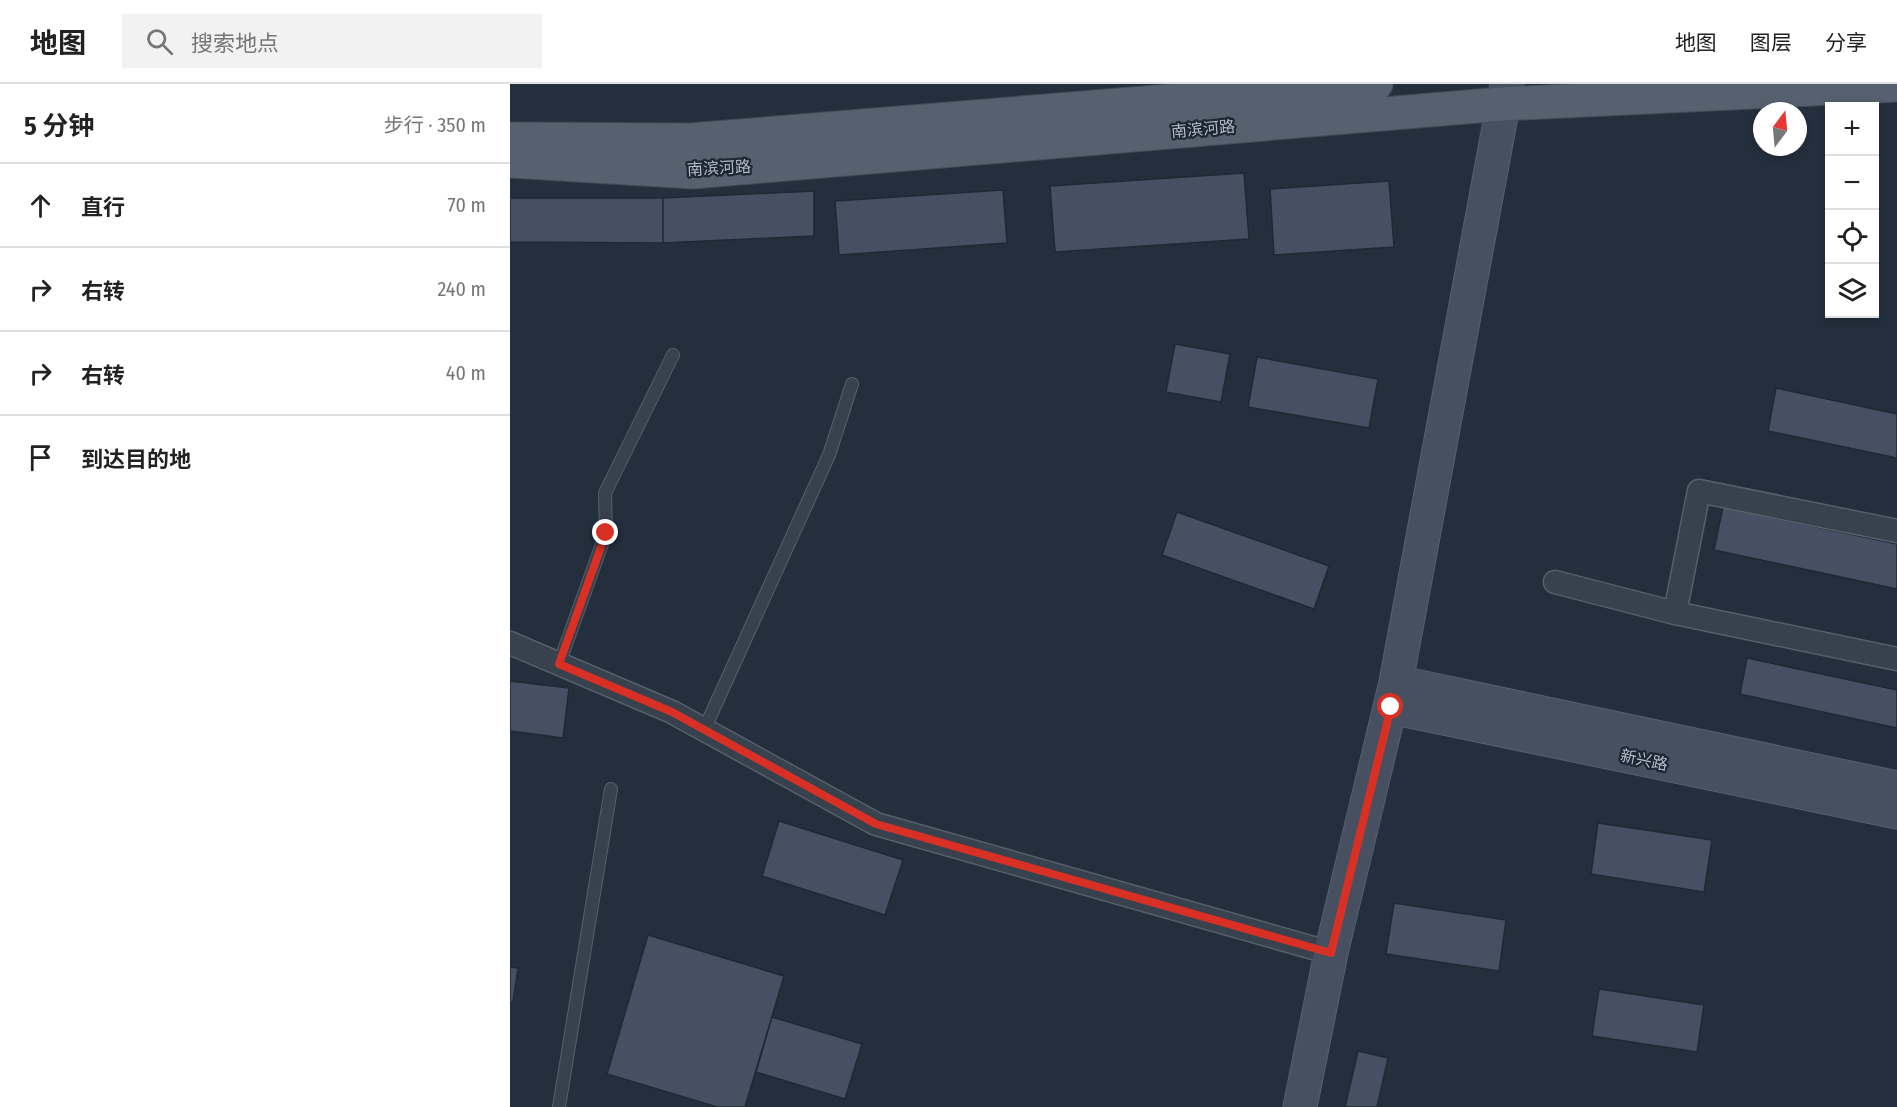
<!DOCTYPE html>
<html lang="zh">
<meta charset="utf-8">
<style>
body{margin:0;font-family:"Fira Sans Condensed","Noto Sans SC",sans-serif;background:#f2f2f2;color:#222}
.controls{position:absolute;right:18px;top:18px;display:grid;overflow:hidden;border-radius:0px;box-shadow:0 3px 9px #0003}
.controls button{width:54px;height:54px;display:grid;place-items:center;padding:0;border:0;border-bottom:2px solid #e0e0e0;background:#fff;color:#222;font:30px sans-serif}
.compass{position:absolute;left:1243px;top:18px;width:54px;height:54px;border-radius:50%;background:#fff;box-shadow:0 3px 9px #0003;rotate:16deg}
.stop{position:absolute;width:18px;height:18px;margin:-14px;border:4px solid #d93025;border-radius:50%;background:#fff}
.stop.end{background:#d93025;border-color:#fff;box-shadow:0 2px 6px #0008}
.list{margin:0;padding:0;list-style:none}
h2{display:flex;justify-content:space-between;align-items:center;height:78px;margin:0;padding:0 24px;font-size:26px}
h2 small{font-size:20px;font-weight:400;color:#767676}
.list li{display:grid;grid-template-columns:39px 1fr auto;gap:18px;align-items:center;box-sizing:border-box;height:84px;padding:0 24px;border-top:2px solid #e0e0e0}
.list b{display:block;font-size:22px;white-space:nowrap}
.list em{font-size:20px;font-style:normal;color:#767676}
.icon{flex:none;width:33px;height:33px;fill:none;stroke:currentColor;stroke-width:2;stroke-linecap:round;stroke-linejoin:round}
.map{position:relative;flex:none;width:1387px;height:1023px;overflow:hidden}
header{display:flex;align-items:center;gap:36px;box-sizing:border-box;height:84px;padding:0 30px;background:#fff;border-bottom:2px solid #e0e0e0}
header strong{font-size:28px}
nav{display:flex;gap:33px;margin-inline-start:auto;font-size:21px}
.search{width:420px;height:54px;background:#f2f2f2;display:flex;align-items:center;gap:15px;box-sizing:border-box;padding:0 21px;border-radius:0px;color:#767676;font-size:22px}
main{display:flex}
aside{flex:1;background:#fff}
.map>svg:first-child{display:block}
.building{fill:#455162;stroke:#1f2835;stroke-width:1.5}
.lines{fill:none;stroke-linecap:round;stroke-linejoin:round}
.lane-casing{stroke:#565f6c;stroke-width:14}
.street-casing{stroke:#565f6c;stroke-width:25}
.secondary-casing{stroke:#565f6c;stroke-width:35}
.primary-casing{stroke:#414a57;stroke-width:35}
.lane{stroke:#38414e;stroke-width:12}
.street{stroke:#38414e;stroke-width:22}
.secondary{stroke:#465061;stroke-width:33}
.primary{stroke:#56606e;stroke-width:33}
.route{stroke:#d93025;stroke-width:8}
.labels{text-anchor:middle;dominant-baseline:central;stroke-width:4.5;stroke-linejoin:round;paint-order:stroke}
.street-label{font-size:16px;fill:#b4bcc9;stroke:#1d2633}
</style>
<header>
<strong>地图</strong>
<div class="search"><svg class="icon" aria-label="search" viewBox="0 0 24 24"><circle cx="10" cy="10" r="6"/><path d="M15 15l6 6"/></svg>搜索地点</div>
<nav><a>地图</a><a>图层</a><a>分享</a></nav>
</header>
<main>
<aside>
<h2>5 分钟<small>步行 · 350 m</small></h2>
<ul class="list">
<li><svg class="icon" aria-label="ahead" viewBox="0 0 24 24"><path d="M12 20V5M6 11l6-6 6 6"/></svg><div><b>直行</b></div><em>70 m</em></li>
<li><svg class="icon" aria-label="right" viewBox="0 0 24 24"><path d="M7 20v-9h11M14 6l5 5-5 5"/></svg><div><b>右转</b></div><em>240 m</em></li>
<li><svg class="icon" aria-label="right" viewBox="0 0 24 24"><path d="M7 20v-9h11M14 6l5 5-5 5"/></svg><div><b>右转</b></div><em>40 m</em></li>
<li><svg class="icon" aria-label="arrive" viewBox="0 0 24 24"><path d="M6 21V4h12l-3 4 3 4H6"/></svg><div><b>到达目的地</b></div></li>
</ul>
</aside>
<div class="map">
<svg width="1387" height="1023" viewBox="0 0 1387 1023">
<rect width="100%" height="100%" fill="#242f3e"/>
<!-- building -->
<path class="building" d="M734 89 739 155 545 168 540 102Z
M879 97 884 163 764 171 760 105Z
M493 106 497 159 329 171 325 117Z
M304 107V152L153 159V114Z
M0 114H153V159L0 158Z
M665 260 720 270 711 318 656 308Z
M747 273 868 295 859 344 738 323Z
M1266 304 1387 330V374L1258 347Z
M1213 423 1387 460V505L1204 466Z
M667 428 819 482 804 525 652 471Z
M1237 574 1387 606V644L1230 610Z
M0 597 59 604 53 654 0 647Z
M269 737 393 776 375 831 252 792Z
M1088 739 1202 756 1194 808 1081 790Z
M884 819 996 836 989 887 876 870Z
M138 851 274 892 235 1023H207L97 990Z
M0 883 8 884 3 918H0Z
M1089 905 1194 921 1187 968 1082 952Z
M262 933 352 960 335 1015 246 988Z
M848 967 878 974 867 1023H835Z"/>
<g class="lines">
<defs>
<path id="lane" d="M49 580 96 449 95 409 163 271
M194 646 319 371 342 300
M49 1023 101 705"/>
<path id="street" d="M1045 498 1165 529 1387 575
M1165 529 1189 407 1387 447
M0 559 162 628 366 740 821 869"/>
<path id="secondary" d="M886 598 1387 704
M881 623 1387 728
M790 1023 821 869 886 598 997 0"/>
<path id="primary" d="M0 55 180 56 866 0
M0 77 183 88 992 20 1387 1"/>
</defs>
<!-- lane casing -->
<use href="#lane" class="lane-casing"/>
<!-- street casing -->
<use href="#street" class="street-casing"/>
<!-- secondary casing -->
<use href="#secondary" class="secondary-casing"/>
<!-- primary casing -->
<use href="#primary" class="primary-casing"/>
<!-- lane -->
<use href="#lane" class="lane"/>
<!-- street -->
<use href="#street" class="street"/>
<!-- secondary -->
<use href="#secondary" class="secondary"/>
<!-- primary -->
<use href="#primary" class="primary"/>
</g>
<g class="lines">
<!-- route -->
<path class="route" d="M96 449 49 580 162 628 366 740 821 869 881 623"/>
</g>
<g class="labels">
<!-- street labels -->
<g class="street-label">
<text transform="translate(693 45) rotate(-5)">南滨河路</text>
<text transform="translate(209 84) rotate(-3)">南滨河路</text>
<text transform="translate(1134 676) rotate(12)">新兴路</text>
</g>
</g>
</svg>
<div class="controls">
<button>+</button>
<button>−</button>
<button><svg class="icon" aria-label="locate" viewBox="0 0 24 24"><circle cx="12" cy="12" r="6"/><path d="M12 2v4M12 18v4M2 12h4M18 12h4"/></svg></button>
<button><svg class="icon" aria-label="layers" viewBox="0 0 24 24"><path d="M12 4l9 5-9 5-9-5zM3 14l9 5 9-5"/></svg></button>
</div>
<svg class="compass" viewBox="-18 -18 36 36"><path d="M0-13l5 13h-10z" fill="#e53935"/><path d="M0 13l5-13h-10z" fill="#767676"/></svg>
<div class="stop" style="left:881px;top:623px"></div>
<div class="stop end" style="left:96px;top:449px"></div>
</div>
</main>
